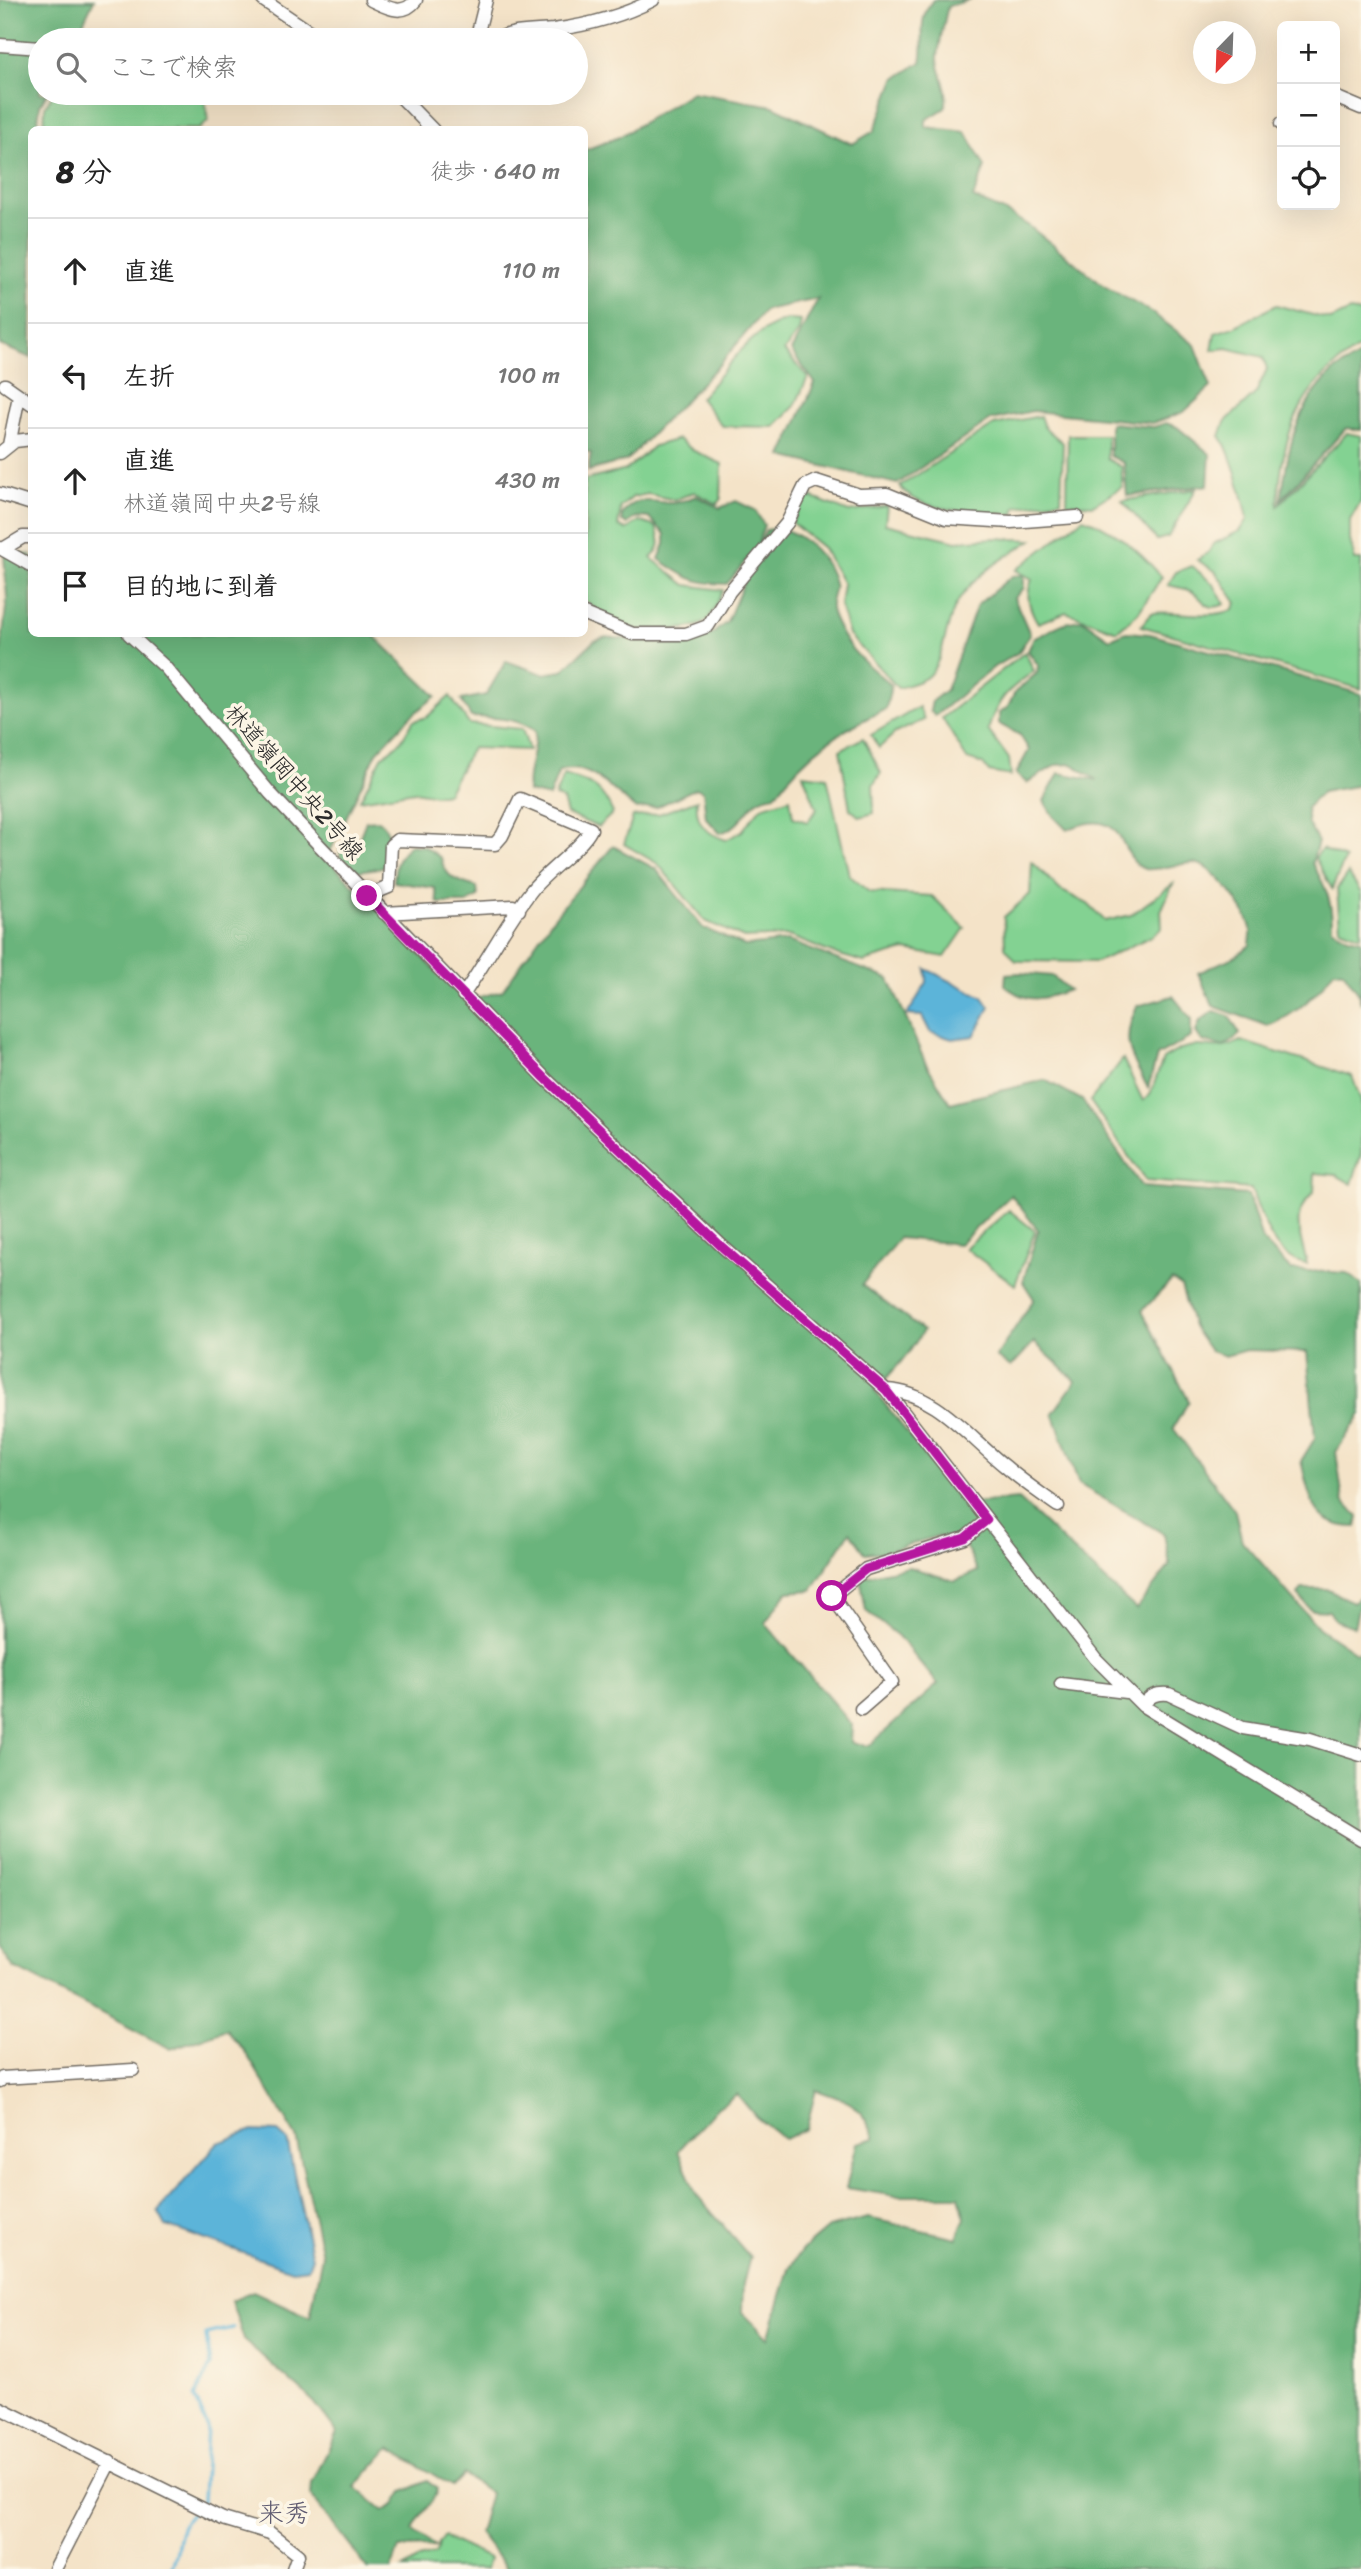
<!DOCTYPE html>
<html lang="ja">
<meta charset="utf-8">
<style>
body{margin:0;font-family:Sriracha,"Klee One",sans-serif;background:#f2f2f2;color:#222}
.controls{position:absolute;right:21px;top:21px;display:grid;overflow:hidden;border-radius:10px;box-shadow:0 7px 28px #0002}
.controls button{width:63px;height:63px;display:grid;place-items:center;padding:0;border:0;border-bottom:2px solid #e0e0e0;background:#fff;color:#222;font:35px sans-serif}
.compass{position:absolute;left:1193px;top:21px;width:63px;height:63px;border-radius:50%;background:#fff;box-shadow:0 7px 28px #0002;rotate:203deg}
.stop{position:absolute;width:21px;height:21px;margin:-16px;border:5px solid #b5179e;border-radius:50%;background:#fff}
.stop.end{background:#b5179e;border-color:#fff;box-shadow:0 2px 7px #0008}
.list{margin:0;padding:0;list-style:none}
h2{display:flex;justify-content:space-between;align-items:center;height:91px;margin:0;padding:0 28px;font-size:30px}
h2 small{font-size:23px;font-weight:400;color:#767676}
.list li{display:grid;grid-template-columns:46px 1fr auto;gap:21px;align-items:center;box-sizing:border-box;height:105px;padding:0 28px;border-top:2px solid #e0e0e0}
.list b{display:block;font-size:26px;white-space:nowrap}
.list p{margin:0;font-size:23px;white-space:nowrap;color:#767676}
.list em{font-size:23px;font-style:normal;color:#767676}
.icon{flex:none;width:38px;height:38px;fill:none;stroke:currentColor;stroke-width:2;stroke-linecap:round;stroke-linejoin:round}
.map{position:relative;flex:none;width:1361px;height:2569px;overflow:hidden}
.search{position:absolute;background:#fff;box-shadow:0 7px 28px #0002;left:28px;top:28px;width:560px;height:77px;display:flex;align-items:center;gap:18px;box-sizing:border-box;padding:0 24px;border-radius:38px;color:#767676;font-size:26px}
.panel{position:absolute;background:#fff;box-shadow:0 7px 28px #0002;left:28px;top:126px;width:560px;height:511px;border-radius:10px}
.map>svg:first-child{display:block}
.green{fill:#83d292;stroke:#577e5e;stroke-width:2}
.forest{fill:#6ab47c;stroke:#4a7054;stroke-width:2;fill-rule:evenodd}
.water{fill:#5cb4d9;stroke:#447082;stroke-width:2}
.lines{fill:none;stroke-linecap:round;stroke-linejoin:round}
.stream{stroke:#5cb4d9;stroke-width:3.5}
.minor-casing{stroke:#716b62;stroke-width:15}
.minor{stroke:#fff;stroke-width:12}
.route{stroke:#b5179e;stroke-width:9}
.labels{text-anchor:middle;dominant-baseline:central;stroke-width:7;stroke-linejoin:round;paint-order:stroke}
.street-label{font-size:23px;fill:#2b2b2b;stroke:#fcf5e5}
.quarter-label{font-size:26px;fill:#5e5a70;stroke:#fcf5e5}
</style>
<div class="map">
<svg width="1361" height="2569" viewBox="0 0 1361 2569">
<rect width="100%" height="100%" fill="#fcf5e5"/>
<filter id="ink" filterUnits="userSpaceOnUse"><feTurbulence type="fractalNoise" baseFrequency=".0143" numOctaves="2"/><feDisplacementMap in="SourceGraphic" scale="14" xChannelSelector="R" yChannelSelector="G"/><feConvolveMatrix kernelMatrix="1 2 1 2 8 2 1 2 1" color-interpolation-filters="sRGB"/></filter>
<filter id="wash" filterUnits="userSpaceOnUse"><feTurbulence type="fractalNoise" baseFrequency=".00686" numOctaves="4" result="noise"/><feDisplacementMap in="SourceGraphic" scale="28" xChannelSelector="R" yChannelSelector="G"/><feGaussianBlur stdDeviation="1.57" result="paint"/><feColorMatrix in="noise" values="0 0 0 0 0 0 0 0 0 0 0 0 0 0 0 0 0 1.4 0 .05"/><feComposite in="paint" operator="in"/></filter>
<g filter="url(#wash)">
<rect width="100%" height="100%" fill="#f4e3c8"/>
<!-- green -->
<path class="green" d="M53 93H204L208 121 199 129H44L45 107Z
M1276 305 1331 320 1350 311 1361 313V347C1298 385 1281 436 1278 506L1347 433 1361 436V501L1350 520V540L1355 560H1361V689L1141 626 1151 613C1178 610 1206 620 1233 610L1237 603 1215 571 1197 560 1209 552 1213 544 1240 531 1248 519C1245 502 1230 448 1220 436L1225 422 1256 393 1267 369 1263 357 1227 348 1212 350 1215 333 1234 327Z
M788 320 801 321 799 331 784 351 808 377 795 406 774 427 722 426 700 398C725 371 751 328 788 320Z
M1040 416 1044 427 1063 443 1061 500 1016 507 1014 514C985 513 916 513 900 486L994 425Z
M1068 435H1107V459L1122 467V487L1093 505 1067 503Z
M678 439 694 451 722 464 721 500 717 504 694 492 675 500 648 494 633 497 621 507 618 526 626 530 639 521 656 527C661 542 662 548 651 558L686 585 723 590C718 600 714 612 707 620 697 632 641 632 626 627 611 622 597 611 585 600V480L626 470 654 446Z
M1196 489 1168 537 1157 540 1122 501Z
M806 495 849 512 887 506 885 524 957 541 995 538 1032 540C1005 558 980 570 961 597 944 620 946 659 928 676 922 682 907 685 898 688L849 635 840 605 843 584 823 548 792 523Z
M1083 518C1114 528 1141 553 1162 577L1138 613 1117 631 1066 612 1038 623C1029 608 1025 596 1032 579L1016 570Z
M1192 566 1214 585 1225 604C1206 613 1205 599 1191 591 1185 588 1175 587 1168 585L1176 572Z
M1025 652 1034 671C1007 691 998 697 988 730L1009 759 1011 776 989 772 983 764 967 759 942 718Z
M450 696 469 724 522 729 529 750 472 748 447 793 435 795 415 791 360 800 382 757 401 741 413 721 427 717Z
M919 707 924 720 895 733 879 748 871 735Z
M863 738 881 773 873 785 874 813 860 817 850 809 840 750Z
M803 774 827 777 849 875 869 892 932 896 965 928 945 957 905 950 864 962 832 953 789 936 744 938 705 921 658 864 624 844 633 817 659 814 697 800C695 823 705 833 726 840L742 831 761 807 790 798 793 817 807 822 817 809Z
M564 775C593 784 600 785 613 813L598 827 567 814 563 800 555 796Z
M1322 849 1345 859 1332 889 1315 858Z
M1032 862 1060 890 1088 904 1105 921 1131 915 1173 884 1161 911 1162 928 1152 936 1097 962 1016 961 1005 947 1004 917 1030 894Z
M1348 873 1361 893V936L1340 928 1337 889Z
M1241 1041 1352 1076 1361 1101V1154L1352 1184 1336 1175 1315 1173 1314 1192C1289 1216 1300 1233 1307 1264 1272 1259 1262 1217 1251 1189L1146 1181 1090 1101 1123 1059 1143 1101 1150 1095 1163 1059C1170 1055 1177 1050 1184 1048 1208 1041 1213 1055 1241 1041Z
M1009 1210 1035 1231 1015 1285 965 1248Z
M444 2537 489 2558 486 2569H404L419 2559 436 2554 438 2543Z"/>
<!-- forest -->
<path class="forest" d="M0 0H94L75 40H40V93H47L40 105 37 129 32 130 31 358 0 345Z
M933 0H971L948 6C946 13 937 54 938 60 940 78 950 88 945 108L926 120V127L966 132 985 167 973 198 1006 212 1029 226 1106 287 1151 312 1195 345 1211 387 1184 412 1153 423 1033 411 991 420 897 484 782 456 815 383 791 351 818 299 765 310 721 363 627 460 588 471 591 453 584 451 585 150 619 137 692 92 773 106 852 144 874 131 895 79 921 62C926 39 916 20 933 0Z
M1361 355V430L1346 428 1281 500C1289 448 1293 411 1333 372 1341 365 1352 361 1361 355Z
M1110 423 1154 427 1166 423 1177 427 1210 454 1208 485 1127 496 1124 463 1110 456Z
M696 496 720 508 736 501 755 510 764 525 757 547 727 584C694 584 685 577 659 559L665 544V534L649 518 637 517 627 524 622 522V515C636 492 654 504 674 503 681 502 689 499 696 496Z
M780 528C804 535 829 558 834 584 836 590 831 598 831 605 830 613 838 628 842 635 854 656 873 669 891 685L886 709C837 732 808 751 775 795 743 799 750 824 720 833L706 818 703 791 696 788 657 807 636 809C612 791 592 762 559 771L549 797 528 792C525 770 536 753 535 731 516 717 494 718 471 717L461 700 486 695 506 661 543 674 562 671 594 641 606 637 680 645 712 634 727 622 766 530Z
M31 554 32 634H372L436 696 410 717 377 752 327 858 465 1001 502 991 551 921 613 846 656 869 703 928 745 946 788 941 889 979 925 1062 950 1103 1045 1080 1082 1100 1142 1187 1248 1195 1262 1240 1291 1270 1347 1273 1361 1284V1414L1336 1452 1343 1501 1358 1517 1356 1527C1311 1527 1310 1495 1301 1461L1315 1438 1307 1352 1246 1350 1225 1356 1210 1351 1193 1327 1181 1286 1172 1280 1142 1311 1189 1401 1173 1428 1235 1511 1242 1541 1319 1628 1356 1653 1361 1652V2569H507L479 2533 490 2493 463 2474 452 2486 390 2448 355 2487 384 2511 395 2505 403 2492 427 2481 437 2489C433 2507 420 2510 413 2531L435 2547 399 2548 392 2569H368L311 2496 312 2483 337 2432 314 2402 244 2340 231 2300 253 2291 310 2317 322 2255 296 2137 246 2053 226 2029 171 2049 14 1968 0 1949V660L7 598 4 555ZM1011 1195 1038 1230 1023 1282 1034 1299 996 1357 1011 1367 1034 1342 1076 1381 1053 1413 1079 1484 1164 1534 1170 1565 1136 1609 1018 1499 962 1504 875 1391 908 1354 923 1331 862 1285 899 1238 959 1244ZM850 1532 865 1553 884 1552 937 1536 965 1546 978 1571 955 1581 909 1567 860 1577 866 1611 898 1636 938 1684 869 1746 851 1742 852 1725 765 1623 787 1592 812 1590ZM816 2090C853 2103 858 2101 875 2138L857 2143 846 2188 896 2196H959L965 2218 957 2238 868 2218 828 2228 802 2250 789 2269 768 2338 742 2312 743 2284 750 2257 696 2194 678 2151 717 2108 737 2094 756 2117 784 2139 806 2129Z
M1024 575V588L1014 598 1030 634 1019 652 994 667 935 716 930 711 932 701 946 690 977 605 1012 576Z
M1083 620 1110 639 1126 632 1150 634 1361 694V785L1322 792 1306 808 1308 824 1318 842 1312 863C1325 885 1333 902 1332 928L1348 937 1361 940V1004L1358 992 1343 971 1334 970C1317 996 1297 1014 1268 1026L1213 1006 1198 973 1236 956 1250 945C1250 940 1252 933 1251 929 1248 910 1212 863 1193 863 1181 863 1155 871 1145 869 1117 861 1130 802 1067 830L1053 816 1044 801 1059 773 1097 780 1072 764 1056 765 1027 783 1016 774 1029 750 1020 735 999 724V713L1008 707 1015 692 1037 673 1038 665 1028 651 1033 639C1055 629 1058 622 1083 620Z
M378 820C396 834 389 847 385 867L359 871 340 859V849L353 854 366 821Z
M410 845 424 846 441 858C445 878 458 882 477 887L478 897 467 903H438L435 888 394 882C395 865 396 856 410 845Z
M1019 973 1052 976 1069 990C1045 999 1026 1005 1005 985L1006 974Z
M1173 996 1191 1019V1037L1157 1056 1148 1088C1130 1054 1120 1042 1137 1006Z
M1214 1011 1229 1016 1240 1034 1224 1047 1202 1041 1196 1032 1200 1021Z
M1302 1589H1326L1353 1602 1361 1596 1354 1627 1335 1620 1329 1611 1311 1610 1298 1595Z"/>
<!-- water -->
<path class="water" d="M926 969 983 997 990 1007 974 1036 952 1039 930 1032 922 1016 907 1015 927 982Z
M250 2131 278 2132 287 2140 312 2258 308 2268 292 2270 166 2226 158 2211 218 2143Z"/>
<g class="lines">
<!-- stream -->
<path class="stream" d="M200 2504 203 2501 207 2426 195 2397 210 2366 206 2334 233 2328
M171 2569C183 2546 172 2532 195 2510"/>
</g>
</g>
<g filter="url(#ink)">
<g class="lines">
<defs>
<path id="minor" d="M263 0 322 40
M371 0C388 8 403 17 416 0
M476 40 486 0
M495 40C514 30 532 32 553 30 589 25 621 17 653 0
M0 45 40 48
M397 93 433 130
M1335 97 1361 108
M1281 124 1282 123
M5 385 32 404
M9 445 19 396
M0 453 15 441 32 439
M0 494 32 504
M0 548 32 566
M3 549 23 537H32
M584 614 633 634H686L708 626 729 592 787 523 805 486 816 481 859 495 887 494 946 518 1011 522 1077 517
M129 634 165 667 270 793 320 846 545 1078 722 1246 886 1390 1096 1659 1143 1706 1361 1839
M367 896 389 887 391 845 397 840 495 844 502 836 520 799 591 829C582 848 547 870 531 891 506 923 487 961 463 995
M384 913 513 906 519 910
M886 1390C936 1392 969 1438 1006 1467 1022 1481 1040 1493 1058 1506
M1061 1684 1126 1692
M1143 1706C1149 1695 1157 1693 1169 1694L1243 1728 1310 1739 1361 1755
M861 1709 892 1682 832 1596 866 1569 965 1538 987 1520
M0 2081 2 2078 133 2070
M0 2408 223 2519 270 2533 298 2555 293 2569
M55 2569 110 2462"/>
</defs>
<!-- minor casing -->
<use href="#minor" class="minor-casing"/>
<!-- minor -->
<use href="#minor" class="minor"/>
</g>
</g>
<g class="lines" filter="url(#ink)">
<!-- route -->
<path class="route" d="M367 896 545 1078 722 1247 886 1390 987 1520 965 1538 866 1569 832 1596"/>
</g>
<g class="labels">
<!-- street labels -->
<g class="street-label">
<text transform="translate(294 782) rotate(49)">林道嶺岡中央2号線</text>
</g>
<!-- quarter labels -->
<g class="quarter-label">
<text x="284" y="2513">来秀</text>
</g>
</g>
</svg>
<div class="controls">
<button>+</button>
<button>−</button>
<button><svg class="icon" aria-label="locate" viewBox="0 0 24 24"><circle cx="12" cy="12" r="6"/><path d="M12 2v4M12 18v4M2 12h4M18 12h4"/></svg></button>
</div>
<svg class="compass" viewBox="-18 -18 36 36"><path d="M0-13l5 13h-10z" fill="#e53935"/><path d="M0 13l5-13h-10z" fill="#767676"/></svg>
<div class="stop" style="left:832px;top:1596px"></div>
<div class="stop end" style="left:367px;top:896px"></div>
<div class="search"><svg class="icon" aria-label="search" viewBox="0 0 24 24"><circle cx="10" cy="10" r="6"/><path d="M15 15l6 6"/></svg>ここで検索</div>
<section class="panel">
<h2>8 分<small>徒歩 · 640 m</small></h2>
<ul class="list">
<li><svg class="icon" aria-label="ahead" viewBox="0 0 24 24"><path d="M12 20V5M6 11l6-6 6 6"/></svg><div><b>直進</b></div><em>110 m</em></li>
<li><svg class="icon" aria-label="left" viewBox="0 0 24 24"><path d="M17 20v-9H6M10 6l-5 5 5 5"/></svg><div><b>左折</b></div><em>100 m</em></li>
<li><svg class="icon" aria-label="ahead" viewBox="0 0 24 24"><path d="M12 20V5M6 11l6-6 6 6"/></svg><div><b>直進</b><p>林道嶺岡中央2号線</p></div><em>430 m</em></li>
<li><svg class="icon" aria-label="arrive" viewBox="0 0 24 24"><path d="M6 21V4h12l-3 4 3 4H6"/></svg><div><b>目的地に到着</b></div></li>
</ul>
</section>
</div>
